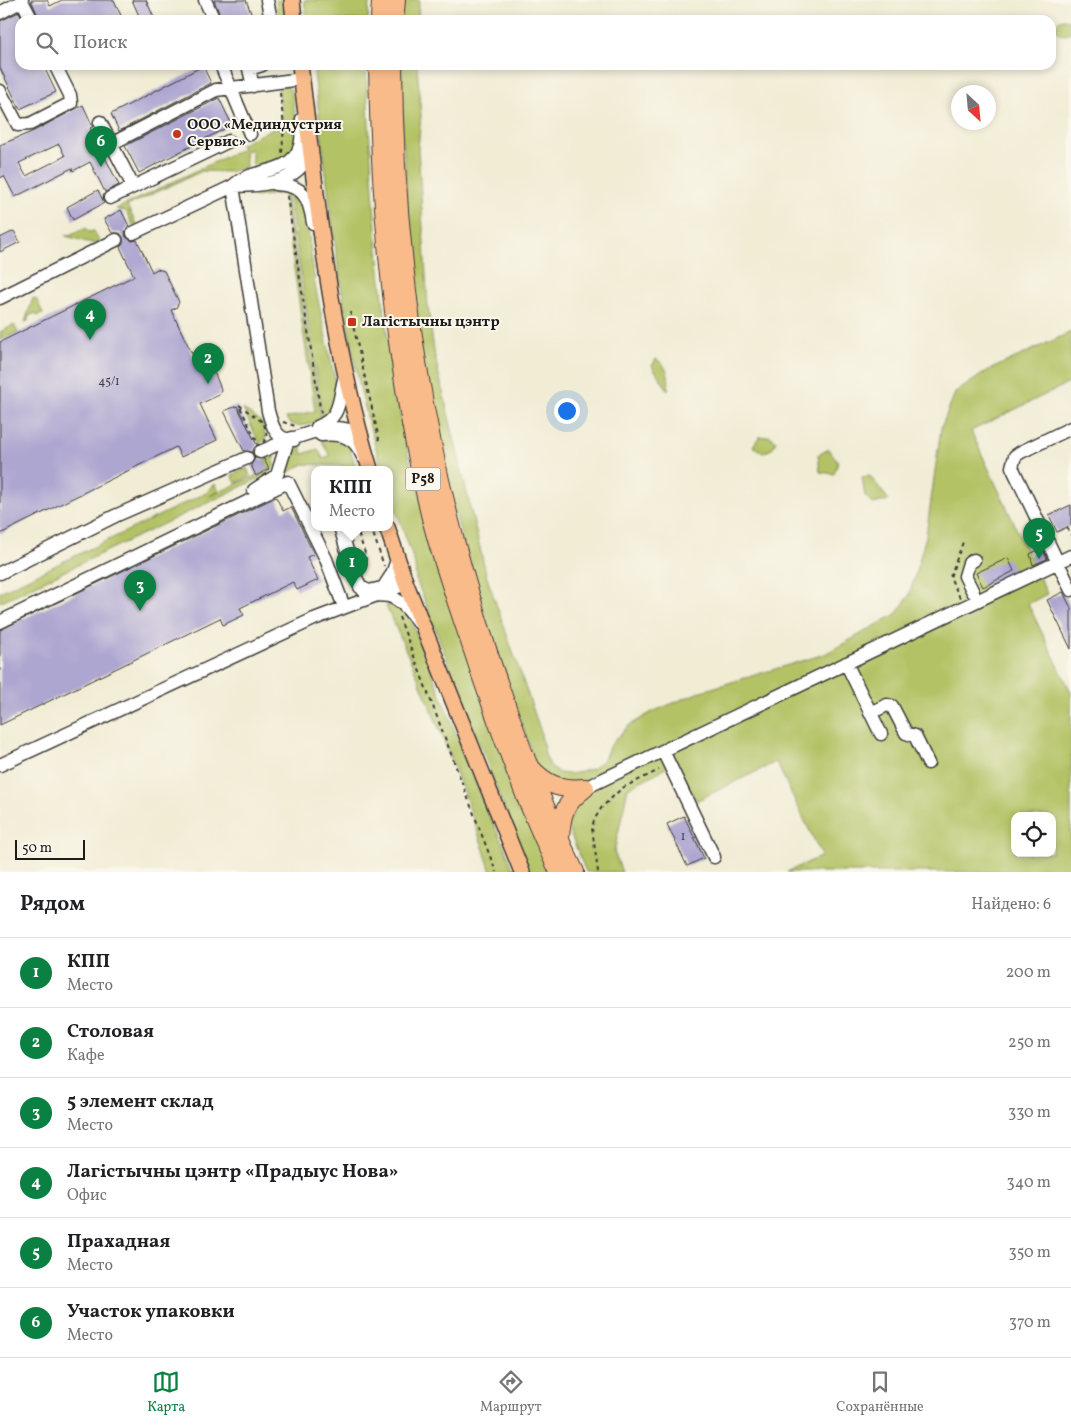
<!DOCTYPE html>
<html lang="ru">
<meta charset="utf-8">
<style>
body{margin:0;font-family:Vollkorn,serif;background:#f6f6f6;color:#202124}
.controls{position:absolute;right:15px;bottom:15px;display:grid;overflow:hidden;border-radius:10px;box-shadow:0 2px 8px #0003}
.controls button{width:45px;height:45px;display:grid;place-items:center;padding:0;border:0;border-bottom:1px solid #e0e0e0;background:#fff;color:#202124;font:25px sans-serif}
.compass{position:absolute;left:951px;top:85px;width:45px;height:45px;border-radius:50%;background:#fff;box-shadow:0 2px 8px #0003;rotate:154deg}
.scale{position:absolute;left:15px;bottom:12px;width:70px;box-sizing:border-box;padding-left:5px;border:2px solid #1c1c1c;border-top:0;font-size:14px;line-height:18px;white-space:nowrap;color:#1c1c1c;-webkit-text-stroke:4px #fbf7ec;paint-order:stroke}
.you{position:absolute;left:566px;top:410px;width:18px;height:18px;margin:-12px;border:4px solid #fff;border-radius:50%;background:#1a73e8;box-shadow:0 0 0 8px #1a73e833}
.badge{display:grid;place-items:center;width:32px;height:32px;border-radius:50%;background:#0b8043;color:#fff;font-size:16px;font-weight:700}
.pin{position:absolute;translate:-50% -41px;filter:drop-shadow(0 1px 2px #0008)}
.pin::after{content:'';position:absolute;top:26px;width:18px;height:15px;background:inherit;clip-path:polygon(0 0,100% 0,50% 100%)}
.popup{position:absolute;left:311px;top:466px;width:82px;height:65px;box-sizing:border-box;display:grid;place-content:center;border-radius:10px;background:#fff;filter:drop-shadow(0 1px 4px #0005);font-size:16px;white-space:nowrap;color:#757577}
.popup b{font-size:19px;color:#202124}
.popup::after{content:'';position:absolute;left:50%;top:100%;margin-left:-10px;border:10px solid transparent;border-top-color:#fff}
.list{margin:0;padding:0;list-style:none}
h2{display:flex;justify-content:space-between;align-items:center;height:65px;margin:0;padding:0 20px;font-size:21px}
h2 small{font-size:16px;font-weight:400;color:#757577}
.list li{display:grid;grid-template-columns:32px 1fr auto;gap:15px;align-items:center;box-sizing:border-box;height:70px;padding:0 20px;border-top:1px solid #e0e0e0}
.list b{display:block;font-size:19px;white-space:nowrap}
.list p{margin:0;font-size:16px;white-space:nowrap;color:#757577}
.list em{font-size:16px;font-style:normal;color:#757577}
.icon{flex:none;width:28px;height:28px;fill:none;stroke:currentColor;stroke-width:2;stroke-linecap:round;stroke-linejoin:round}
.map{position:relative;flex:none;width:1071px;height:872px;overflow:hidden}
.search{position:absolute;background:#fff;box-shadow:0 2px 8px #0003;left:15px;right:15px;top:15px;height:55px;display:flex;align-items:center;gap:12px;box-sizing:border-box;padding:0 18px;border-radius:15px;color:#757577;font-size:19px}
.sheet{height:485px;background:#fff}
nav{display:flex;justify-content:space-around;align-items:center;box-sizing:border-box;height:70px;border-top:1px solid #e0e0e0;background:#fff;font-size:14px;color:#757577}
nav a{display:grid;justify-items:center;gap:2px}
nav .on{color:#0b8043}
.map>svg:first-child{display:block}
.green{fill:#b3c265;stroke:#686f40;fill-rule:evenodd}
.building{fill:#ada6d0;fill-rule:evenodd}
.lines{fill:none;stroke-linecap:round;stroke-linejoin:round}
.minor-casing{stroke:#3c3b38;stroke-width:15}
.major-casing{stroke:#3c3b38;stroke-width:18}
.highway-casing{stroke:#3c3b38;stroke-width:20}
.path{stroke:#3c3b38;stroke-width:2;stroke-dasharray:4 4;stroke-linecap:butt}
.minor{stroke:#fff;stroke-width:12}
.major{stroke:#fabb8b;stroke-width:15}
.highway{stroke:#fabb8b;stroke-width:18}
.poi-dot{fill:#c8321e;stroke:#fbf7ec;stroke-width:2}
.labels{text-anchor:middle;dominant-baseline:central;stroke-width:4;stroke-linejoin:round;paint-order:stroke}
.number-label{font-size:12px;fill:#403e49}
.shield{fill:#fbf7ec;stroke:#5f5e5a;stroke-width:1}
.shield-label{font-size:14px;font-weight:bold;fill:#1c1c1c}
.poi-label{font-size:15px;font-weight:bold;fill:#1c1c1c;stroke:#fbf7ec;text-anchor:start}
</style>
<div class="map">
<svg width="1071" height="872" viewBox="0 0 1071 872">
<rect width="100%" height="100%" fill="#fbf7ec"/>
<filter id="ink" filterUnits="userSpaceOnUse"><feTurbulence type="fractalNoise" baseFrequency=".02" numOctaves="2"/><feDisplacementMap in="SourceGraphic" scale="10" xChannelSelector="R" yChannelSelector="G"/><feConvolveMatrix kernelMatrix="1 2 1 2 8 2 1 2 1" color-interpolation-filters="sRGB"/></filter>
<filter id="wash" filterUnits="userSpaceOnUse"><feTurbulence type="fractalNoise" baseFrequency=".0096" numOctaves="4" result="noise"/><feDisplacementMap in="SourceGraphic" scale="20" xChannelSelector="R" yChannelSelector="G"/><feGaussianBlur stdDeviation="1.12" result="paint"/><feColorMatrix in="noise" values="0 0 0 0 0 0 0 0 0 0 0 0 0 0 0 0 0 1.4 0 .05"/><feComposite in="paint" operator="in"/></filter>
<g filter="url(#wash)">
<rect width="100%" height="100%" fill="#f1ecd4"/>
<!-- green -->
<path class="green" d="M276 0H284L286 20H278Z
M304 0H369L368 20H307Z
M403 0H419L418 20H402Z
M1056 27a8 8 0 1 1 16 0a8 8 0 1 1-16 0Z
M313 65H366C372 200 381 334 411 467L553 872H529L416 579 415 564 390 492V469H382C341 339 330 200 313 65Z
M402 65H417L421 115 418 149 428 307 435 358 487 578 540 729 545 755 551 767 559 773 570 774 592 769 604 759 609 747 627 727 652 712 702 691 825 654 896 614 909 596 926 536 941 428 955 393 987 371 1071 332V382L971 431 1047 594 1028 604 1071 692V872H787L822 856 776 762 696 801 677 762 628 788 614 852 622 872H586L567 825 585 788 656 754 570 786 539 774 473 581 430 419 414 302 402 127ZM1015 816H1052V853H1015Z
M278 85H286L291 90C298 128 307 160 257 166L252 163V150H245L246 167 230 172 202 171 127 206 137 225 133 226 126 211 116 209 242 149 240 145 283 123Z
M285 187 321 421C309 424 292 431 286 418L315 411 283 193 254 197 251 193Z
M288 189H291L305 205 315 285 336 385V404L323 421Z
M86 228 89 232 94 231 100 242 95 244 66 236Z
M33 298 37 300 43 314 37 316 35 313 28 317V321L25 322Z
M14 325 18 332 0 340V332Z
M656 359C668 366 670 377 668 390L652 366Z
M243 409 263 423 266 438 261 443H259Z
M770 436 776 441 772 449 763 453 753 446 759 437Z
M333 438 350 447 356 469 344 466 303 464 281 477 287 472 297 445 300 444 303 454 318 449 323 459 330 456 321 440Z
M829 449 838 462 834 474 820 472 818 455Z
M274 456V467L266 475 0 602V592L206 493 215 484 219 491 210 496 268 470 265 459Z
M247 468 250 476 236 483 232 475Z
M870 476 889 500 873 504 865 496 862 477Z
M399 602 409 615 486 809 505 848 514 872H491C462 781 426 693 386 606Z"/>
<g id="blocks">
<!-- building -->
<path class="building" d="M31 0H47L50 6 62 0H114L123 20H40Z
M132 0H146L155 20H141Z
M214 0H246L251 13 236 20H222Z
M19 12 23 20H20V65H43L56 92 20 109 0 68V21Z
M203 66 211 83 119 131 111 114Z
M219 98 232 125 139 173 125 146Z
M83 105 93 127 90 128 119 185 105 192 90 162 73 171 72 168 15 197 4 176 0 178V145L34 131ZM59 144 65 156 26 176 19 163Z
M98 190 104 203 73 220 67 207Z
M121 210 129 226 125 232 126 237 132 241 137 240 152 272 157 269 164 271 179 302 176 308 171 310 202 374 208 372 215 374 221 389 219 395 200 404 217 440 181 457 176 447 0 534V342L134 276 120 247 123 244V237L120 233H112L104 219Z
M14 231 20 242 0 252V238Z
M237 406 257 445 252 452 244 451 224 411Z
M255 458 264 459 269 469 256 476 251 465Z
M276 497 283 511 291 507 314 554 307 557 318 580 297 590 293 582 240 608 244 615 223 625 220 618 0 725V630Z
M1071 505V525L1057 532 1049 515Z
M1040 549 1043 550 1047 559 1033 565 1030 554Z
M1008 558 1014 571 983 587 976 573Z
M1063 592 1071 608V649L1047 600Z
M684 816 704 858 687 866 667 824Z"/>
</g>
</g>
<g filter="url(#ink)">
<use href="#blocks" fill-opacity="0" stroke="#3c3b38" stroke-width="1"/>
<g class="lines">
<defs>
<path id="minor" d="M205 0 214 20
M267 0 271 20
M0 13 22 1 32 20
M221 65 250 134
M253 86 249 69 262 65
M0 91 18 125 30 124 71 103 70 95 55 65
M100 122 133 186
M111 144 216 90 302 79
M275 184C303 185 309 196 313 223
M233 186 268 411C272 426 276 441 294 440
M233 186C264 186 298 183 311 151
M110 198 229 141
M133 233 233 186C253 166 290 177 300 146 303 137 300 128 302 119
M0 298 116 240
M317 427C343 417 338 398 345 376
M1071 428 1021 452 1015 456 1012 467 1071 590
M321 435C343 433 355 437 363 457
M260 452 292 438
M254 490 277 475 288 440C315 432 333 421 360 434
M340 527C345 541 354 584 365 592 371 597 380 594 388 596 402 599 410 613 419 623
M0 573 115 516 247 458
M383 588 392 574 397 560
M973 592 965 576 969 563 974 560
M0 622 288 482 326 559 344 607
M846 663 881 734
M870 713 887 705 892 706 906 733 915 736 928 763
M663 751 714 857
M0 765 314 619 406 584H398L369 591 360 587
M585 788 1071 556"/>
<path id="major" d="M292 0 294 20
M300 65C317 201 330 337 370 469
M387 527 406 584 522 872"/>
<path id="highway" d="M380 20 381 0
M394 20 396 0
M378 65C380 218 395 369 431 518 444 569 463 619 479 669 503 739 527 806 559 872
M393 65C394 270 425 463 490 658 514 731 541 803 575 872
M531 768C547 786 562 790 585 788
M560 840C561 814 564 804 585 788"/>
</defs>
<!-- minor casing -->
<use href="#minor" class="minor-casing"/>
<!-- major casing -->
<use href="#major" class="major-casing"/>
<!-- highway casing -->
<use href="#highway" class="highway-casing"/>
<!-- path -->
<path class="path" d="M280 93 284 126 282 153
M287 196 321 414
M350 312 379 439 374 441
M239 405 264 423 267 438 259 446Z
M283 422 295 426
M356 527 366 556 365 572
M371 527 384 566
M1067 527 1071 535
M960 598 950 577 963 542
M399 617 496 872
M598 872 592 828 594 820 602 807 622 788 659 770"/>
<!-- minor -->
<use href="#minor" class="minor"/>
<!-- major -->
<use href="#major" class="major"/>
<!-- highway -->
<use href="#highway" class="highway"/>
</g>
</g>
<!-- markers -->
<g class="poi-dot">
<circle cx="177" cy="134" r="5"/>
<rect x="347" y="317" width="10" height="10" rx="2.5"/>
</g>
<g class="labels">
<!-- number labels -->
<g class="number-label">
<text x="109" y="382">45/1</text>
<text x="683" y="837">1</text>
</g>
<!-- shield labels -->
<rect class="shield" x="405.5" y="467.5" width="35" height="23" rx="4"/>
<g class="shield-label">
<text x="423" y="479">Р58</text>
</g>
<!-- poi labels -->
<g class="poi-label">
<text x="187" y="125">ООО «Мединдустрия<tspan x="187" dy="17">Сервис»</tspan></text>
<text x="362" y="322">Лагістычны цэнтр</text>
</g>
</g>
</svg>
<div class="controls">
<button><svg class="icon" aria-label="locate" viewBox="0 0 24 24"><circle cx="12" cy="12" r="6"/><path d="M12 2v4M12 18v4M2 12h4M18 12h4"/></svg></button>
</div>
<svg class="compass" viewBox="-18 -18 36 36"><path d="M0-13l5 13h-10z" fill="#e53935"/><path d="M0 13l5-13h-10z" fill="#757577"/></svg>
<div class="scale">50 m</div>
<div class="you"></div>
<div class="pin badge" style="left:352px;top:588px">1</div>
<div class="popup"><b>КПП</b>Место</div>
<div class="pin badge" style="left:208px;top:384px">2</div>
<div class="pin badge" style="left:140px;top:611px">3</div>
<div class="pin badge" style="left:90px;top:340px">4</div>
<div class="pin badge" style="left:1039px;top:559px">5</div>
<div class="pin badge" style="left:101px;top:167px">6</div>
<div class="search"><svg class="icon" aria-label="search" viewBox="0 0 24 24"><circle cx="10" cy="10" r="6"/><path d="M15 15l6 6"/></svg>Поиск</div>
</div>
<section class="sheet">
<h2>Рядом<small>Найдено: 6</small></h2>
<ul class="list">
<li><span class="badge">1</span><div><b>КПП</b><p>Место</p></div><em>200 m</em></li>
<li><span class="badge">2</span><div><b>Столовая</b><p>Кафе</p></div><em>250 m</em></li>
<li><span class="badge">3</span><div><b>5 элемент склад</b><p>Место</p></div><em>330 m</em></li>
<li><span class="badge">4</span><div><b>Лагістычны цэнтр «Прадыус Нова»</b><p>Офис</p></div><em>340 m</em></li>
<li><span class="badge">5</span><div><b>Прахадная</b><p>Место</p></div><em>350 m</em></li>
<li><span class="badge">6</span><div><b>Участок упаковки</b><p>Место</p></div><em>370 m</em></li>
</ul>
</section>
<nav>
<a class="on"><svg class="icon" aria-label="map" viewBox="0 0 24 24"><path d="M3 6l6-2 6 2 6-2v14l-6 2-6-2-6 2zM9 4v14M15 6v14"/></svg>Карта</a>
<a><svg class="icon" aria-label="directions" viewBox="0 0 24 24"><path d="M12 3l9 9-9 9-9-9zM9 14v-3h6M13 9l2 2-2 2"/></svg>Маршрут</a>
<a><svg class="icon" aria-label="saved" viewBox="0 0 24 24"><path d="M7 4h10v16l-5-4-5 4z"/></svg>Сохранённые</a>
</nav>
